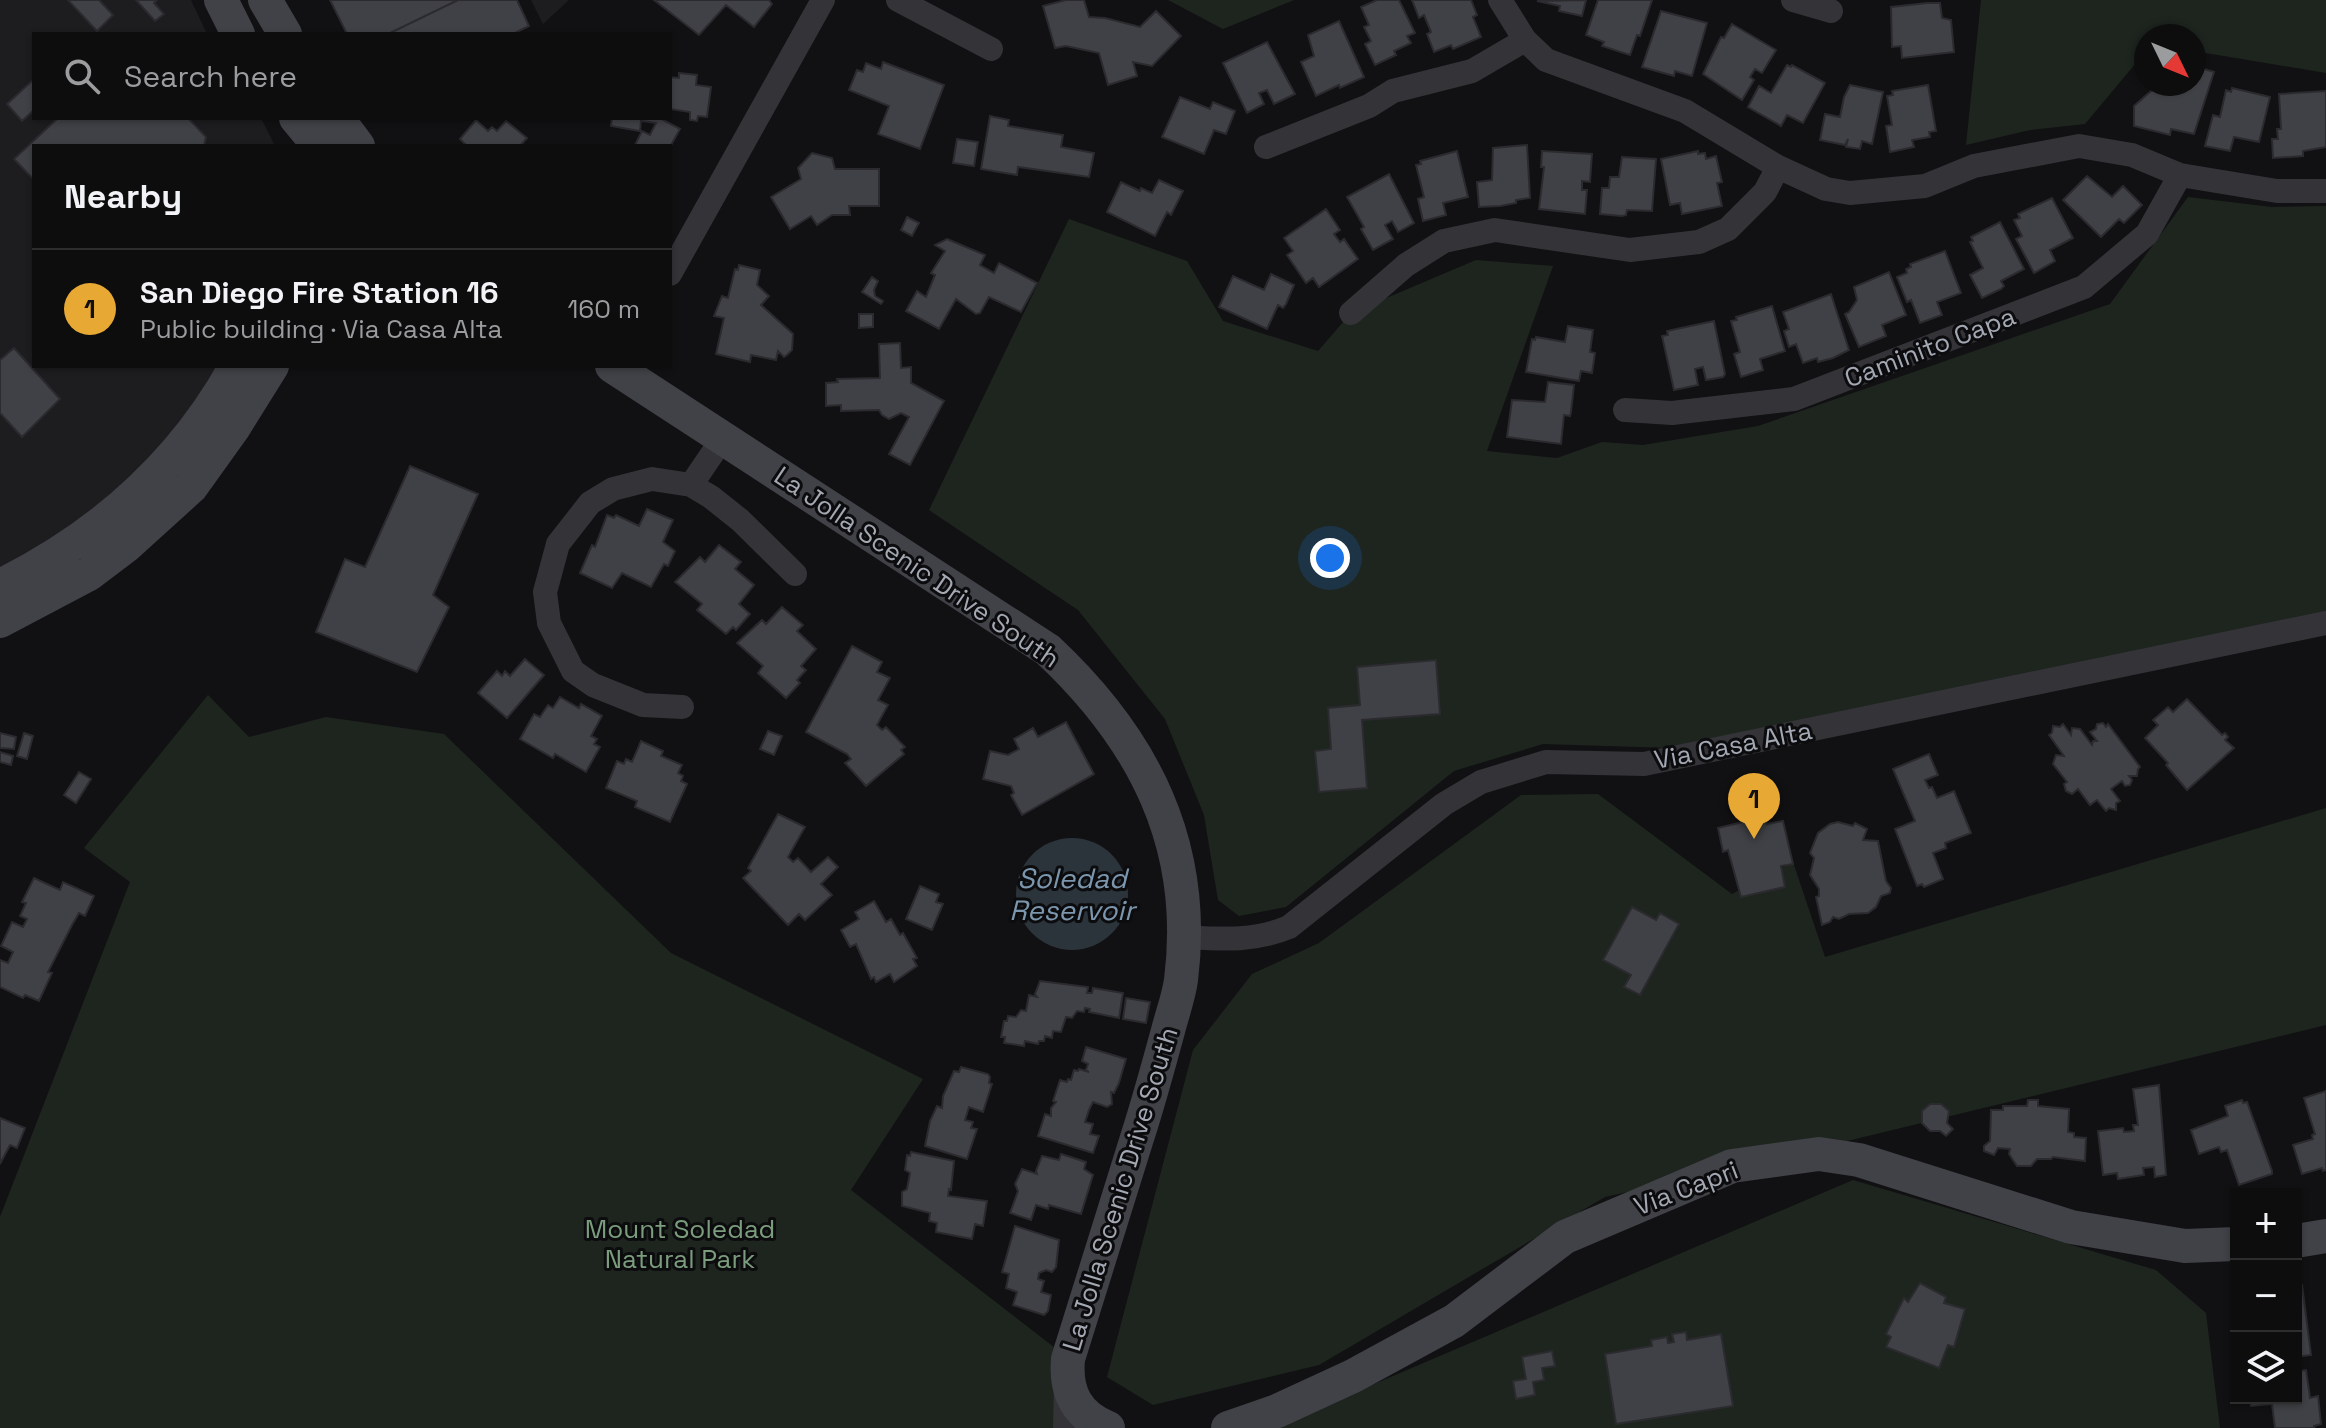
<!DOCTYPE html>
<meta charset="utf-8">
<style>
body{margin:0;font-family:"Space Grotesk",sans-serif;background:#161617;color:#f1f3f6}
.controls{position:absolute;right:24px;bottom:24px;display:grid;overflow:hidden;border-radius:0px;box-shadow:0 2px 6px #0004}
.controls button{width:72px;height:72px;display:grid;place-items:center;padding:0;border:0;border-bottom:2px solid #2d2d2e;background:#0d0d0e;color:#f1f3f6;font:40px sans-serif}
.compass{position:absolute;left:2134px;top:24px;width:72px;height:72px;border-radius:50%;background:#0d0d0e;box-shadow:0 2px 6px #0004;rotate:133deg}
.you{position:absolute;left:1330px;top:558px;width:28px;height:28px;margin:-20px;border:6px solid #fff;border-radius:50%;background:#1a73e8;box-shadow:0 0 0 12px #1a73e833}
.badge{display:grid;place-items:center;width:52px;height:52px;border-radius:50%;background:#e8a934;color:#111;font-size:26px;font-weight:700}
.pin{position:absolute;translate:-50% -66px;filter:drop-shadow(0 2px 4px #0008)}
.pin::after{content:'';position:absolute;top:42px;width:28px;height:24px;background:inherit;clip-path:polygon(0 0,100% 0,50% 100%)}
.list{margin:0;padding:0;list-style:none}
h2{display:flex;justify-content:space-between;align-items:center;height:104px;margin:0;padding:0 32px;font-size:34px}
h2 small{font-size:26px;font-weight:400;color:#9a9c9e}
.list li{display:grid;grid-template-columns:52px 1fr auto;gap:24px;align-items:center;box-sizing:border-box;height:120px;padding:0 32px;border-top:2px solid #2d2d2e}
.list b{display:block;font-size:30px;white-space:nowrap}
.list p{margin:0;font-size:26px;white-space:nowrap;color:#9a9c9e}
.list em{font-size:26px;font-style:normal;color:#9a9c9e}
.icon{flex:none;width:44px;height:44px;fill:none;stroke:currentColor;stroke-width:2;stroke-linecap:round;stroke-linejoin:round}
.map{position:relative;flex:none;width:2326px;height:1428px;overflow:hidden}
.search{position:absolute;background:#0d0d0e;box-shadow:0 2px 6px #0004;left:32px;top:32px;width:640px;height:88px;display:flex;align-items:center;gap:20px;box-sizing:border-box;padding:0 28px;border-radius:0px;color:#9a9c9e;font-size:30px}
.panel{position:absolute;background:#0d0d0e;box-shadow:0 2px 6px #0004;left:32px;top:144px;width:640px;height:224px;border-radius:0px}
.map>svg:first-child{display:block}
.built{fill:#1d1d20}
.green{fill:#1e251f}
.water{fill:#2c343b}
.building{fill:#404146;stroke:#2b2b2f;stroke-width:2}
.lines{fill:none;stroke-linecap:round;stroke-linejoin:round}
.street{stroke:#333338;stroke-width:24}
.secondary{stroke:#414247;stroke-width:34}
.labels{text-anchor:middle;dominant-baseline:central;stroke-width:6;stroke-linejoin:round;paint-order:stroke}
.street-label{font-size:26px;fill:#a3a8b3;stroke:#0c0c0e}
.park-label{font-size:26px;fill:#7b9d7d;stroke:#0c0c0e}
.water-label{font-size:28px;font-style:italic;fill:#7b96ad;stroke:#0c0c0e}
</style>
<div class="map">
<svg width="2326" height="1428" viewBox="0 0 2326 1428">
<rect width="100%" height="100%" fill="#111113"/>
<!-- built -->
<path class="built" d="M0 0H191L207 34H34V118H261L275 146H34V366H223L129 493 0 569Z
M531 0H569L543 24Z"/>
<!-- green -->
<path class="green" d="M1168 0H1294L1223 29Z
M1981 0H2326V73L2194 51V36H2146V51L2085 124 2030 130 1966 145Z
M2188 197 2272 207 2326 206V626L1672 748 1543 744 1454 771 1286 907 1239 916 1218 900 1204 815 1165 719 1078 610 929 510 1069 219 1187 261 1223 321 1318 351 1351 313 1476 260 1553 266 1487 451 1557 458 1602 442 1643 445 1758 426 2110 304Z
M208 695 249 737 326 717 444 734 671 953 923 1079 851 1190 1059 1351 1101 1428H0V1217L130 882 84 848Z
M1598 794 1732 894 1793 862 1825 957 2326 808V1025L1756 1163 1605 1197 1319 1365 1153 1405 1107 1377 1193 1050 1252 974 1319 943 1521 795Z
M1853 1180 2156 1270 2206 1313 2220 1428H1271Z"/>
<!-- water -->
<path class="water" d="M1016 894a56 56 0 1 1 112 0a56 56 0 1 1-112 0Z"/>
<!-- building -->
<path class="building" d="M68 0H99L113 15 97 31Z
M136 0H157L154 3 164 14 155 21Z
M330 0H458L388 34H347Z
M458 0H517L529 26 513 34H388Z
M654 0H769L772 4 754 27 726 5 699 35Z
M1066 0H1084L1089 17 1105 18 1140 27 1156 11 1181 36 1152 66 1133 62 1137 76 1108 85 1099 53 1066 46 1055 48 1043 6Z
M1377 0H1399L1415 33 1407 36 1411 43 1394 51 1396 55 1375 65 1365 44 1371 41 1364 27 1369 25 1361 7Z
M1412 0H1471L1477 15 1473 17 1481 37 1453 49 1451 45 1434 52 1427 34 1431 32 1424 15 1419 18Z
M1586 0 1582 16 1559 11 1560 6 1537 1Z
M1598 0H1652L1640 36 1637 35 1630 55 1602 46 1604 42 1586 35Z
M1927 3H1940L1942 18 1951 20 1954 52 1902 58 1901 46 1892 47 1891 7Z
M1661 11 1707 23 1692 76 1675 71 1674 76 1642 67Z
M1339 21 1364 77 1340 88 1339 85 1316 96 1301 62 1314 56 1308 35Z
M1732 24 1776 50 1762 73 1755 69 1750 77 1754 80 1742 100 1703 74 1721 37 1724 38Z
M1267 42 1295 94 1274 104 1267 90 1259 93 1264 104 1247 113 1223 63Z
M883 62 944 85 920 149 878 134 889 106 849 90 857 70 863 72 866 63 881 69Z
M1787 65 1791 67 1792 65 1825 83 1803 123 1787 115 1781 126 1748 107 1759 86 1771 93Z
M2197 67 2214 72 2194 134 2171 129 2170 135 2134 126V106L2159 84H2194V68Z
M679 73 697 75 696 85 711 87 707 117 698 116 697 121 690 120V112L670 109V77L679 78Z
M34 79V110L22 121 7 104Z
M1850 85 1883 92 1872 144 1862 141 1860 149 1846 147 1848 139 1845 145 1820 140 1825 114 1840 117 1844 97Z
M1928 85 1936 131 1929 132 1930 137 1912 140 1914 147 1890 152 1886 126 1892 125 1887 96 1893 95 1892 91Z
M2232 88 2270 97 2259 142 2234 137 2230 151 2205 146 2213 115 2220 117 2226 90 2231 92Z
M2326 91V147L2303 151V156L2273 158 2272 139H2278L2277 129H2281L2279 94Z
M1180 97 1210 109 1213 102 1235 111 1226 134 1214 130 1204 154 1162 137Z
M990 116 1009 120 1008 126 1063 135 1061 147 1094 153 1089 177 1018 167 1017 175 981 169Z
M58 118H188L206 137 204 146H34V180L14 159Z
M612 118H660L680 129 670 147 637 146 635 145 642 131 650 135 656 123 641 121 640 131 611 126Z
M476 120 488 131 492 127 497 131 506 121 527 138 520 146H467L460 139Z
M957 139 978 142 974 166 953 163Z
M1527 145 1530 198 1516 200V203L1500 206 1479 207 1477 182 1492 180 1493 148Z
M1457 151 1468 197 1443 203 1446 215 1423 221 1418 199 1424 197 1416 165 1421 164 1420 161Z
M1542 151 1592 154 1590 182 1582 181V190H1587L1585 214 1539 209 1544 167H1541Z
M1698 151V154L1705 153 1706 159 1716 156 1722 182 1717 183 1722 206 1682 214 1680 203 1670 205 1661 159Z
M812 153 832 158 835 169H879V206H849L850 215H832L817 225 811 216 790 229 771 197 801 179 798 168Z
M1622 157 1656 159 1652 211 1627 210 1626 215 1622 216 1600 214 1602 188H1609L1610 177H1619Z
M1389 174 1414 223 1398 232 1392 221 1385 225 1393 239 1373 250 1361 229 1364 227 1347 197Z
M2087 176 2112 197 2123 186 2142 205 2124 223 2119 219 2101 237 2063 200Z
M1159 180 1183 191 1171 215 1167 212 1155 236 1107 212 1121 182 1140 191 1141 188 1152 193Z
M2052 198 2073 238 2050 250 2055 261 2034 273 2016 239 2022 236 2014 220 2020 218 2018 214Z
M1326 209 1340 230 1334 234 1340 242 1344 239 1358 259 1319 287 1313 278 1306 283 1287 255 1293 251 1284 238Z
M907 217 919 223 912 236 901 230Z
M2000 222 2024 269 2001 281 2004 286 2001 289 1982 298 1970 275 1983 268 1970 242 1973 241 1971 237Z
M947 239 985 255 980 265 994 273 999 263 1037 283 1021 312 989 297 980 313 976 314 956 299 939 329 906 311 917 291 926 297 935 275 931 273 945 251 935 245Z
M1945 251 1961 293 1937 302 1942 315 1920 323 1911 300 1907 302 1897 277 1907 273 1906 269 1911 267 1910 264Z
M739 265 760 270 757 285 769 296 761 305 793 334 792 350 787 355 784 357 778 351 776 360 751 355 750 362 716 354 724 318 714 316 722 296 728 298 735 269 738 270Z
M1889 272 1906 315 1882 325 1886 336 1859 347 1845 314 1849 312 1857 300 1854 287Z
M1271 274 1294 285 1286 304 1283 308 1278 305 1267 329 1219 307 1233 276 1264 290Z
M872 277 878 281 874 290 875 296 883 301 881 304 862 292Z
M1831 294 1849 350 1833 358 1818 362 1817 358 1803 363 1796 344 1789 347 1784 331 1789 329 1783 312Z
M1772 306 1785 351 1760 359 1763 370 1741 377 1734 354 1740 352 1731 321 1737 320 1736 317Z
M859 314H873V327L859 328Z
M1714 321 1725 374 1723 377 1706 380 1703 367 1695 369 1698 385 1674 390 1662 336 1668 335 1667 331Z
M1568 326 1593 330 1590 352 1595 353 1592 373 1581 371 1579 381 1526 372 1532 339 1535 340 1536 337 1565 342Z
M900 343 901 368 911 367V383L944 401 910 465 889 454 909 417 901 413 889 419 882 415 879 410 841 411V405L826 406V383L838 382 837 379 880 378 879 344Z
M14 348 60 399 22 437 0 413V360Z
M1548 382 1574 385 1571 412 1570 416 1564 415 1561 444 1507 437 1512 400 1545 402Z
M410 466 478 494 433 595 449 607 417 672 316 632 345 559 365 567Z
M647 509 673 520 663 542 675 551 668 566 664 564 651 587 622 573 612 588 580 573 592 545 595 547 607 515 614 518 616 515 639 526Z
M719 545 741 562 735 569 754 585 739 604 750 614 736 630 733 627 726 634 697 610 702 604 675 582 700 557 705 562Z
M782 607 803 625 797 631 816 649 801 666 806 670 797 680 800 683 786 698 758 673 763 666 737 643 762 620 766 624Z
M852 646 882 662 877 672 890 678 878 700 888 705 877 725 882 730 886 727 905 747 901 750 904 754 866 786 845 763 851 759 847 754 806 732Z
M525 659 544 675 507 718 478 693 497 671 502 676 505 671 510 676Z
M1436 660 1440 714 1362 720 1367 788 1319 792 1315 751 1331 749 1328 708 1360 705 1357 667Z
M560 697 579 708 581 704 602 716 591 736 597 739 594 744 600 747 586 772 555 754 553 758 520 739 534 714 540 717 548 705 553 708Z
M2187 699 2222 735 2225 733 2228 737 2225 740 2234 748 2187 790 2166 765 2168 763 2145 738 2158 725 2153 720 2168 707 2173 712Z
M1066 722 1094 774 1022 815 1011 795 1014 793 1011 786 983 779 990 751 1008 755 1019 749 1014 739 1033 728 1038 737Z
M2103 723 2106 727 2108 724 2140 767 2138 769 2137 776H2129L2132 780 2130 785 2125 786 2122 781 2111 789 2120 801 2116 803V810L2109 808 2106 811 2097 800 2090 805 2078 789 2072 794 2066 791 2064 784 2067 782 2053 764 2056 755 2064 756 2049 735 2052 733 2053 726 2060 727 2063 724 2071 735 2072 728 2080 729 2092 745 2093 741H2097L2090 732 2096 729 2097 724Z
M768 731 782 736 774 755 760 749Z
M0 733 16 737 14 749 0 748Z
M24 733 33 736 27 759 17 756Z
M641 741 663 751 661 756 682 765 678 773 683 776 681 781 687 784 670 822 635 807 637 801 606 788 617 761 624 764 626 759 632 762Z
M0 752 13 756 11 765 0 762Z
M1929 754 1938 775 1925 780 1929 788 1932 787 1937 798 1954 791 1971 833 1945 843 1946 848 1933 853 1943 879 1924 887 1922 884 1917 886 1895 829 1915 821 1893 769Z
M79 772 91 779 76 803 64 795Z
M1759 802 1767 824 1783 821 1793 864 1781 866 1785 887 1741 897 1728 850 1723 852 1718 828 1751 820 1749 811 1752 809V804Z
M778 814 805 827 788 857 793 862 798 858 811 872 828 857 838 867 821 884 832 895 805 920 799 914 788 925 743 878 751 871 748 868Z
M1838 822 1853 826 1855 823 1867 829 1863 840 1878 841 1886 881 1891 888 1890 893 1881 896 1876 907 1868 913 1849 914 1839 919 1833 917 1830 922 1822 925 1816 897 1819 896V889L1810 875 1814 858 1810 853 1818 833 1830 824Z
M34 878 60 890 63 882 94 896 85 916 79 913 72 925 48 972 52 973 39 1001 25 995 23 998 0 987V960L8 963 13 952 1 946 12 922 23 927 27 919 20 916 26 903 22 902Z
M920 886 939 894 936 902 943 904 932 930 906 919Z
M874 901 886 922 891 919 900 935 903 933 917 958 913 959 917 966 894 982 890 974 876 982 874 977 871 979 856 944 850 947 841 930 859 919 855 912Z
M1632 907 1656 920 1660 913 1679 924 1640 995 1624 987 1631 975 1603 960Z
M1040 981 1088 987 1087 993H1092L1093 988 1123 993 1119 1018 1089 1012 1090 1009 1085 1008 1084 1012 1077 1011 1072 1018 1066 1017 1061 1032 1053 1031 1052 1038 1045 1036 1044 1041H1039L1038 1044 1025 1041 1024 1046 1004 1043 1005 1037H1001L1004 1021H1007L1008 1016 1016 1017 1021 1010 1026 1011 1029 995 1037 997 1035 994Z
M1126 998 1150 1002 1146 1023 1123 1019Z
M1086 1047 1126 1059 1119 1083 1114 1093 1111 1092 1112 1104 1107 1107 1093 1102 1089 1110 1085 1122 1093 1124 1090 1134 1099 1136 1093 1153 1038 1136 1045 1114 1051 1116V1108L1056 1102 1053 1101 1060 1080 1067 1082 1068 1079 1071 1080 1074 1070 1078 1071 1079 1069 1089 1072 1086 1070 1088 1064 1082 1061Z
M961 1067 988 1074 990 1077 989 1083 992 1084 983 1112 969 1107 965 1120 973 1122 971 1128 977 1129 967 1159 925 1146 930 1121 937 1106 942 1108 943 1096 954 1071 959 1072Z
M2159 1085 2166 1175 2155 1177 2154 1167 2143 1168 2144 1175 2118 1179 2117 1173 2103 1175 2098 1131 2123 1128 2124 1132 2134 1131 2133 1125H2138L2133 1089Z
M2326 1091V1170L2323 1171 2322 1168 2302 1174 2293 1145 2313 1139 2312 1135 2315 1134 2304 1098Z
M2028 1100H2038V1106L2069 1109 2068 1132 2074 1133V1137L2086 1138 2085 1161 2053 1157 2051 1159H2037L2031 1166H2017L2009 1154 2010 1149 1998 1148 1994 1155 1984 1151V1146L1990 1141 1991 1110H2003V1106H2027Z
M2242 1100 2243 1103 2247 1102 2272 1171V1174L2239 1185 2227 1150 2221 1152 2219 1147 2199 1154 2191 1130 2228 1116 2225 1106Z
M1930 1104H1941L1949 1111 1947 1123 1953 1129 1946 1136 1940 1131H1930L1922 1123V1111Z
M0 1118 25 1128 17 1148 10 1145 0 1164Z
M911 1152 954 1161 951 1190 949 1189 948 1196 987 1201 983 1226 975 1224 972 1239 936 1232 937 1223 929 1221 930 1213 902 1206V1192L907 1189 910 1173 905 1170 907 1155 910 1156Z
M1061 1154 1086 1162 1084 1169 1093 1175 1081 1214 1049 1205 1048 1209 1036 1205 1031 1220 1010 1213 1018 1191 1015 1184 1022 1169 1037 1174 1036 1171 1042 1156 1059 1160Z
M1015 1226 1059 1240 1056 1267 1052 1272 1046 1270 1039 1273 1038 1279 1044 1281 1041 1292 1051 1295 1048 1311 1044 1315 1013 1305 1017 1292 1006 1288 1009 1274 1002 1272Z
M1920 1283 1946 1297 1944 1303 1965 1309 1954 1347 1948 1345 1939 1368 1886 1347 1891 1337 1886 1334 1904 1298 1908 1302Z
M2302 1285 2311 1355 2296 1357V1286Z
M1686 1332 1687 1340 1721 1334 1733 1406 1616 1424 1605 1354 1652 1346 1651 1340 1667 1337 1668 1343 1674 1342 1672 1334Z
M1552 1351 1555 1366 1542 1368 1544 1380 1533 1382 1535 1395 1516 1399 1513 1381 1526 1379 1522 1357Z
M2306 1370 2310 1398 2318 1396 2321 1424 2314 1426V1428H2275L2272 1404 2251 1406 2250 1398H2296V1371Z"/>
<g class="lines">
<!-- street -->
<path class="street" d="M898 0 991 49
M1500 0 1525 40 1546 60 1685 111 1778 167 1826 189 1850 193 1925 186 1974 166 2079 146 2132 155 2180 175 2277 191H2326
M1793 0 1831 11
M1266 147 1369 106 1393 91 1472 71 1525 40
M670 274 823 0
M1351 313 1406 265 1444 241 1495 230 1630 250 1699 242 1728 229 1765 192 1778 167
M1625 410 1672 413 1794 399 2084 287 2147 234 2180 175
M691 485 723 438
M682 707 643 705 593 685 573 671 549 623 545 592 558 544 590 503 613 489 652 479 691 485 711 497 740 520 795 574
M1183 937C1220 939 1254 942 1289 927L1444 804 1481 782 1546 762 1644 764 2326 623
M1065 1428 1066 1386"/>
<!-- secondary -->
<path class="secondary" d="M221 0 238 34
M265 0 285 34
M296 118 319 146
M337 118 358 146
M612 366 1048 650C1144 740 1198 845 1181 980 1179 995 1173 1012 1169 1027 1159 1064 1149 1101 1137 1138 1114 1212 1091 1285 1068 1359 1065 1393 1077 1415 1108 1428
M0 586C101 536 181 466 236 366
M0 621 89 574 126 546 191 487 234 427 272 366
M2296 1241 2326 1236
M1228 1428 1277 1411 1353 1376 1454 1321 1565 1237 1732 1166 1819 1154 1859 1160 2071 1227 2185 1246 2236 1244"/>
</g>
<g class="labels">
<!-- street labels -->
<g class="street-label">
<text transform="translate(1930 347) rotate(-21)">Caminito Capa</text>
<text transform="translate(917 567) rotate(34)">La Jolla Scenic Drive South</text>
<text transform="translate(1733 745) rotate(-11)">Via Casa Alta</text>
<text transform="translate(1686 1188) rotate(-21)">Via Capri</text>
<text transform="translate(1120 1189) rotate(-73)">La Jolla Scenic Drive South</text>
</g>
<!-- park labels -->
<g class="park-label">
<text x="680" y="1229">Mount Soledad<tspan x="680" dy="30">Natural Park</tspan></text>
</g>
<!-- water labels -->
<g class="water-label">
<text x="1072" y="878">Soledad<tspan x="1072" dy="32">Reservoir</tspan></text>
</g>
</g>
</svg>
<div class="controls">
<button>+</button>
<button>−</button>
<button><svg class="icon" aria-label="layers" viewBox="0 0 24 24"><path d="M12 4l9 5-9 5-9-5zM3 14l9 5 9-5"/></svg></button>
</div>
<svg class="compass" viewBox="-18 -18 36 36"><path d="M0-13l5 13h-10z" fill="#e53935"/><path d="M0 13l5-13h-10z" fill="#9a9c9e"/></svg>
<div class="you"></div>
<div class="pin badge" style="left:1754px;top:839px">1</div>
<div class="search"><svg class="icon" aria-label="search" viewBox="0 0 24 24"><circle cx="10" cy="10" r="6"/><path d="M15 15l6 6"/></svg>Search here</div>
<section class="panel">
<h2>Nearby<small></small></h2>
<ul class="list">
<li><span class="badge">1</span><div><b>San Diego Fire Station 16</b><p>Public building · Via Casa Alta</p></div><em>160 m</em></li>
</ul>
</section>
</div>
